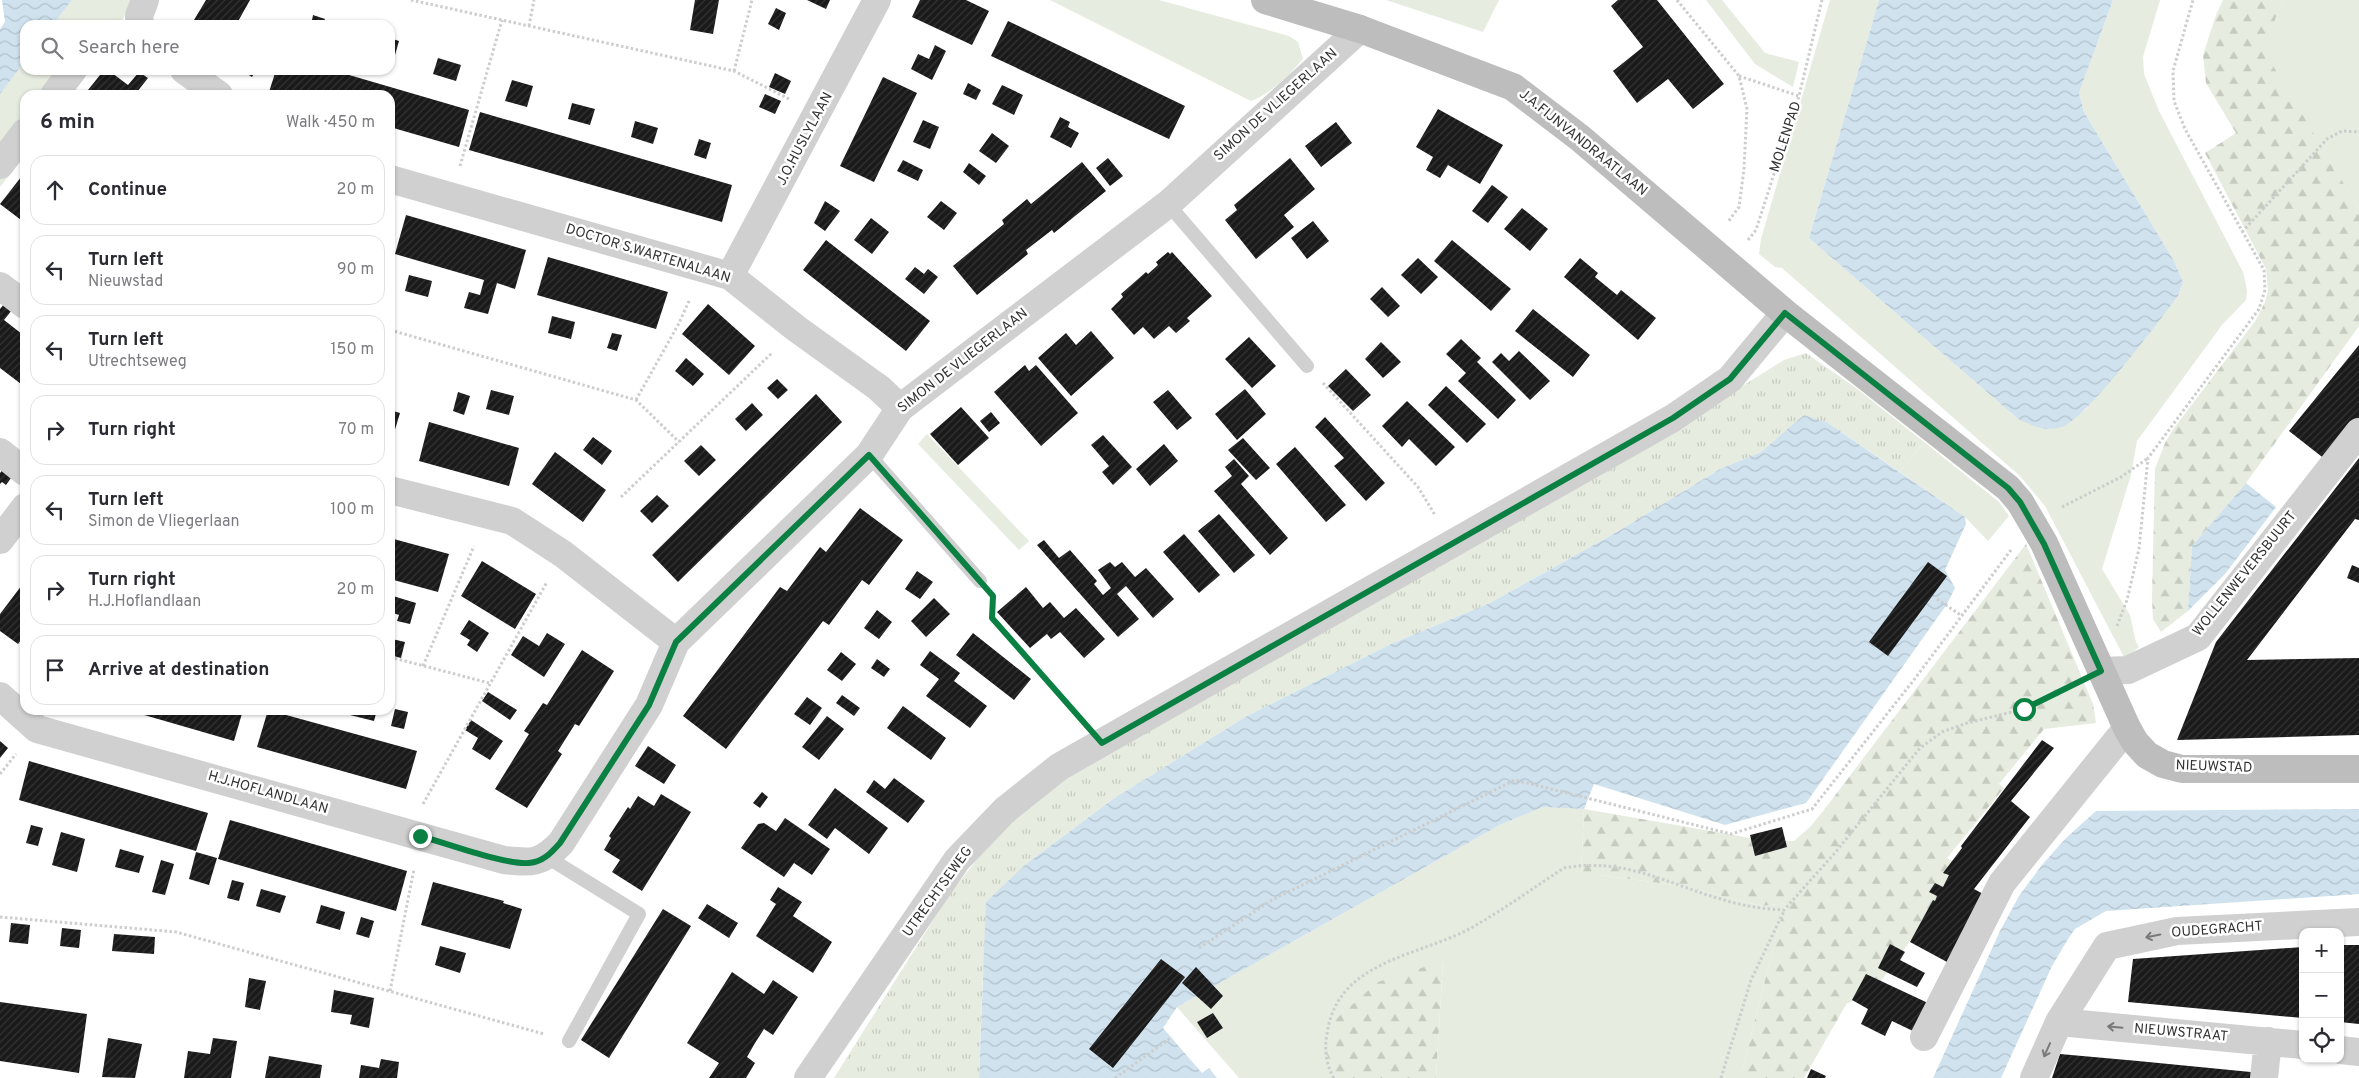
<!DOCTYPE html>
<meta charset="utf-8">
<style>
body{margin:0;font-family:Overpass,sans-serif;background:#f7f7f7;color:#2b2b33}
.controls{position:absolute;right:15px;bottom:15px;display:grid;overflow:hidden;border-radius:10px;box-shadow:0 1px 4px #0004}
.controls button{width:45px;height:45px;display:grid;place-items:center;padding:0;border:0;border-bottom:1px solid #e1e1e2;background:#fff;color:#2b2b33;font:25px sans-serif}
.stop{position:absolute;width:15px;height:15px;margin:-11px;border:4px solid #0b8043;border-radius:50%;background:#fff}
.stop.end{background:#0b8043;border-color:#fff;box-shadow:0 1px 5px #0008}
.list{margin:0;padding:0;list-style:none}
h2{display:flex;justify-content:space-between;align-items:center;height:65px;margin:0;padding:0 20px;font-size:21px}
h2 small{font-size:16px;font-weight:400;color:#7c7c81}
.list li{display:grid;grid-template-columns:32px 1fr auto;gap:15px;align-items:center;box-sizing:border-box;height:70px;margin:0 10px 10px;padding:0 10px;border:1px solid #e1e1e2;border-radius:15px}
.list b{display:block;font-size:19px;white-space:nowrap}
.list p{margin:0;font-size:16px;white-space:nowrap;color:#7c7c81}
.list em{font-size:16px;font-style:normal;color:#7c7c81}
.icon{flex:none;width:28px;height:28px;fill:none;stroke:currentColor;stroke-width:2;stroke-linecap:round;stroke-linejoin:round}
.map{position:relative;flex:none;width:2359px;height:1078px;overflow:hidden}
.search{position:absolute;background:#fff;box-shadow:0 1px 4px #0004;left:20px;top:20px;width:375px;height:55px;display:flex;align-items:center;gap:12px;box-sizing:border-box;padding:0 18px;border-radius:15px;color:#7c7c81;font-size:19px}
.panel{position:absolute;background:#fff;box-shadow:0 1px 4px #0004;left:20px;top:90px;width:375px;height:625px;border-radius:15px}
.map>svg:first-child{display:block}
.grass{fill:#e6ecdf}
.forest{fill:url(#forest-firs)}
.park{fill:url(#park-tufts)}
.water{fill:url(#water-waves)}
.building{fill:url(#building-hatch)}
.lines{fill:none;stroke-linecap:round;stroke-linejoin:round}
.path{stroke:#cdcdcd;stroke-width:3;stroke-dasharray:2.5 2.5;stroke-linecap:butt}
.lane{stroke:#d0d0d0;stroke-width:14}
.street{stroke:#d0d0d0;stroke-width:28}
.secondary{stroke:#bdbdbd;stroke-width:28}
.oneway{stroke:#7a7a7a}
.route{stroke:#0b8043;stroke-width:6}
.labels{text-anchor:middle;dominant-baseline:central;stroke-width:5;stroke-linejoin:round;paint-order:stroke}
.street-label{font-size:14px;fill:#333;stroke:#fff}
</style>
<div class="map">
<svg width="2359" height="1078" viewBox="0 0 2359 1078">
<defs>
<pattern id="forest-firs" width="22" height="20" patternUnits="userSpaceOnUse" patternTransform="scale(1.25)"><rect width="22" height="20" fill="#e6ecdf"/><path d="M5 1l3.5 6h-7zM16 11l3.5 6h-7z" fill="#c6cbc0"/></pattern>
<pattern id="park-tufts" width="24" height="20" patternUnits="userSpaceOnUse" patternTransform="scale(1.25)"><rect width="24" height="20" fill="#e6ecdf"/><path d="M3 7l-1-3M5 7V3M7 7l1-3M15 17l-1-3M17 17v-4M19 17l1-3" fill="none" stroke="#c6cbc0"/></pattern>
<pattern id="water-waves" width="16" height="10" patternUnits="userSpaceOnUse" patternTransform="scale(1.25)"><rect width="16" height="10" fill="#cfe2ee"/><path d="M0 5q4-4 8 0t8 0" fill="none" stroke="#b2c2cd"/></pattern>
<pattern id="building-hatch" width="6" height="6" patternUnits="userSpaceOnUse" patternTransform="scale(1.25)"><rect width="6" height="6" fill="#1a1a1a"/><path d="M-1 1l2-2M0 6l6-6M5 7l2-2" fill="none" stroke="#333"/></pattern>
</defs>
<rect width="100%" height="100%" fill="#fff"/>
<!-- grass -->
<path class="grass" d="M72 0H130L125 15 119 25H53Z
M1050 0H1159L1289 36 1298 42 1303 59C1287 77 1273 92 1251 101Z
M1386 0H1499L1483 32Z
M1706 0H1722L1765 53 1799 62 1793 87 1755 64Z
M1830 0H1879L1809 238 2018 419 2085 410 2178 296 2183 282 2174 261 2084 112 2079 93 2113 0H2160L2143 57 2144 74 2159 111 2243 272 2247 290 2246 300 2222 325 2137 441 2131 475 2102 569 2130 615 2136 642 2139 647 2125 659 2045 506 2020 476 1782 268 1775 267 1759 254 1761 239Z
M2283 0H2359V209L2262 49Z
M25 61V70H88L69 95H25V155L0 187V93Z
M927 434 1029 541 1019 550 918 444Z
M1924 442 1999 502 2009 516 1988 541 1965 517 1900 472Z
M1543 807 1584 809 1581 875H1599L1682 886 1762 906 1785 903 1740 1078H1436L1443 962 1334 1075 1336 1078H1239L1177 1007 1500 825Z"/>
<!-- forest -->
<path class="forest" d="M2223 0H2283L2263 49 2359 209V326L2246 483 2192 546 2188 611 2161 632 2153 619 2152 598 2155 469 2165 443 2174 428 2256 320 2265 302 2268 291 2266 269 2205 153 2236 133 2206 83 2203 55 2216 15Z
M2026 544 2093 704 2096 723 2044 729 1999 784 2004 788 1947 858 1957 865 1921 926 1871 995 1847 1003 1804 1078H1740L1785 903 1762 906 1682 886 1599 875 1581 876 1584 809 1768 841H1794L1811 826 1827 806Z
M1443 961 1436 1078H1336L1326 1052 1336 1019 1378 982Z"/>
<!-- park -->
<path class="park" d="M1806 353 1856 388 1924 442 1900 472 1828 423 1804 416 1761 452 1720 469 1622 529 1490 603 1391 644 1247 716 1113 799 1026 864 983 971 979 1078H834L949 895 993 839 1061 775 1633 454 1784 360Z"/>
<!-- water -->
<path class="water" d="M2 0H72L53 25H25V61L0 94V29L5 22Z
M1879 0H2113L2079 93 2084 112 2174 261 2183 282 2178 296C2158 322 2087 418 2062 427 2045 432 2033 426 2018 419L1809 238Z
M1804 415 1828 423 1965 517 1966 524 1945 570 1955 588 1947 604 1806 803 1725 825 1594 784 1584 809 1543 807 1500 825 1177 1007 1163 1028 1202 1073 1209 1068 1217 1078H979L986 902 1026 864 1113 799 1247 716 1391 644 1490 603 1622 529 1720 469 1761 452Z
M2246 483 2276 507 2225 574 2188 611 2192 546Z
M2359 809V894L2106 911 2075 929 2068 939 2052 966 2001 1078H1933L2000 931 2019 896 2042 865 2065 839 2096 811Z"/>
<!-- building -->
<path class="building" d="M206 0H250L236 25H191Z
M695 0H719L713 34 690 30Z
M807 0H830L826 9Z
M920 0H966L989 11 972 45 912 17Z
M1618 0H1657L1724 84 1693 109 1668 79 1637 103 1613 71 1643 47 1611 6Z
M776 8 786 13 779 30 768 24Z
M313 15 325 19 323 25H311Z
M1008 21 1185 106 1169 139 991 56Z
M390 38 399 41 393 62H390Z
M935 45 946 51 932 80 911 69 918 54 929 59Z
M438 58 461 65 456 81 433 74Z
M104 70H108L128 85 139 72 148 78 137 92 141 95H84Z
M241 70H256L252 77Z
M276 70H332L469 110 459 147 390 127V95H278L269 92Z
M775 73 791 81 785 94 769 87Z
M883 77 917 93 874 182 840 166Z
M512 80 533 86 527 107 505 101Z
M968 83 981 90 976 100 963 94Z
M1002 85 1023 95 1014 115 992 104Z
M765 94 781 101 775 114 759 107Z
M572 103 595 109 590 125 568 119Z
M1438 109 1503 145 1480 184 1448 165 1440 178 1426 170 1433 157 1416 147Z
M480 112 732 185 722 222 469 150Z
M1060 117 1070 122 1068 127 1079 133 1071 148 1050 137Z
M923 120 939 127 930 149 913 142Z
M635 121 658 128 653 144 631 137Z
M1336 122 1352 143 1321 167 1305 146Z
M992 133 1009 146 996 163 979 151Z
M699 139 711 143 706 159 694 155Z
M1108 158 1123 176 1110 186 1096 168Z
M1290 158 1315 189 1284 215 1294 227 1256 259 1225 220 1237 210 1234 205Z
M903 160 923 170 918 181 897 171Z
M1082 162 1106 191 1054 233 1052 230 1026 250 1028 254 977 295 953 266 1004 224 1002 220 1027 199 1031 204Z
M969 163 986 176 979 185 963 172Z
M25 172V223L0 204Z
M1492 185 1508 197 1488 223 1472 211Z
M825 201 840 211 825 231 814 223Z
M941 201 957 213 944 230 927 217Z
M1522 208 1548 229 1530 251 1504 229Z
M406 215 526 250 515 289 497 283 488 314 464 308 469 292 480 295 484 280 395 254Z
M871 218 889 232 872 254 854 240Z
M1313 221 1329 241 1307 259 1291 238Z
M826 240 930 321 906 351 803 270Z
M1452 240 1511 289 1491 311 1434 261Z
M1168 252 1170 254 1172 252 1212 296 1187 318 1190 321 1176 333 1169 326 1154 339 1143 327 1134 335 1111 309 1123 297 1121 294 1146 272 1148 274 1158 265 1156 262Z
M548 257 668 292 656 329 537 295Z
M1418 258 1438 277 1421 294 1401 275Z
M1580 258 1598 273 1595 277 1617 295 1621 290 1656 318 1638 340 1564 277Z
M915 267 924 274 928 269 938 277 924 294 905 279Z
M409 275 432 281 428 297 405 291Z
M1382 287 1400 306 1388 317 1370 299Z
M8 299 16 305 4 320 22 334 25 331V387L0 368V309Z
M708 304 755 346 729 375 682 334Z
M1533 309 1590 355 1573 377 1515 331Z
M552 316 575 322 571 339 548 333Z
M1091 331 1114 358 1071 396 1038 358 1066 333 1076 345Z
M612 333 622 335 617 351 607 348Z
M1249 337 1276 366 1252 388 1225 359Z
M1461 339 1481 358 1477 362 1516 400 1498 419 1458 381 1466 373 1446 354Z
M1381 342 1401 362 1383 378 1365 359Z
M2359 345V419L2326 460 2289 431Z
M1519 351 1550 381 1530 400 1492 362 1501 353 1509 361Z
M686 358 704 374 693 386 675 371Z
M1025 365 1029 371 1036 365 1078 413 1041 446 994 392Z
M1346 369 1371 395 1353 411 1328 386Z
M777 379 788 390 778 399 767 388Z
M1446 386 1486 424 1467 443 1428 405Z
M1245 389 1266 414 1237 440 1215 414Z
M491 390 514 396 509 415 486 409Z
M1168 390 1192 418 1177 430 1153 402Z
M458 392 470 396 464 415 453 411Z
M816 394 842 422 678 582 652 555Z
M1407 401 1455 447 1436 466 1409 439 1402 447 1382 426Z
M752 403 763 415 746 431 735 419Z
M961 407 989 438 958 465 930 434Z
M390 410 400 413 390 446Z
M991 412 1000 423 989 432 980 421Z
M1325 417 1385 483 1366 501 1334 466 1344 458 1315 427Z
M429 422 519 448 509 486 419 461Z
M1103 435 1132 467 1113 485 1102 472 1109 466 1091 445Z
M593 437 612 451 602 465 583 450Z
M1243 438 1270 468 1256 480 1228 450Z
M1164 444 1178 461 1150 486 1136 469Z
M701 445 716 460 699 476 684 461Z
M1295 447 1346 505 1326 522 1276 464Z
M555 452 606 490 583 522 532 484Z
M2359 458V520L2355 519 2247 660 2359 658V735L2177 740 2216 642Z
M1234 459 1249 476 1241 484 1288 538 1270 555 1214 491 1232 476 1225 467Z
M7 464 16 471 6 485 2 482 0 484V473Z
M657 495 669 506 652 523 640 511Z
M860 508 903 540 869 585 862 580 829 625 823 621 726 749 683 716 780 587 787 591 820 547 826 552Z
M1219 514 1255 555 1234 573 1198 531Z
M1184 534 1220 575 1199 593 1163 552Z
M390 538 449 554 438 592 390 579Z
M1044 540 1059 558 1070 550 1097 581 1094 584 1103 595 1111 588 1098 570 1110 562 1115 567 1122 562 1135 577 1146 568 1174 599 1153 618 1126 586 1117 594 1139 619 1118 637 1037 545Z
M482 561 536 594 515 629 461 596Z
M1928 562 1947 576 1888 656 1869 642Z
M2352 565 2359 568V583L2347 578Z
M917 571 933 582 920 599 905 589Z
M25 581V635L18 644 0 631V614Z
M1026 587 1043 608 1050 602 1064 618 1076 608 1105 639 1084 658 1060 632 1051 639 1047 634 1030 648 997 612Z
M393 596 416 603 410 624 397 621 399 615 390 612Z
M934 598 950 614 926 637 911 621Z
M877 610 892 622 879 639 864 628Z
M469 620 489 633 477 652 467 645 470 640 460 634Z
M547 633 565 644 544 677 511 655 523 636 539 646Z
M973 633 1031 679 1014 700 956 655Z
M392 639 405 642 401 658 390 655Z
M582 650 614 671 579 726 575 724 558 751 562 754 527 808 495 789 529 734 524 731 543 703 547 705Z
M930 651 960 673 954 681 987 706 970 728 926 696 939 679 920 665Z
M841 652 856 664 842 681 827 670Z
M877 659 890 669 884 677 871 668Z
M488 692 517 710 510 720 482 701Z
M842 695 860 708 854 716 836 703Z
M807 697 822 708 810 725 794 714Z
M903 706 946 738 931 760 887 728Z
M395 709 408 712 404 729 391 726Z
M127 710H243L234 741Z
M268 710 417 751 406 789 257 747Z
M351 710H377L374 721 350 715Z
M827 716 844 729 819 760 802 747Z
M471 720 503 741 490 760 472 749 478 738 465 730Z
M2042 740 2054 748 2011 801 2030 817 1974 889 1985 895 1947 962 1910 942 1933 900 1935 901 1937 896 1929 892 1935 883 1943 887 1949 875 1943 873 1962 848 1961 846Z
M0 741 8 748 0 758Z
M648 746 676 765 664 784 635 766Z
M29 761 208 813 196 851 19 800Z
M894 778 925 801 908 823 866 792 874 780 885 789Z
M835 788 888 828 869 854 835 828 827 839 808 825Z
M762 792 768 797 760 808 753 803Z
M661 794 691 812 642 891 612 872 620 860 604 850 611 838 609 836 628 807 630 809 638 796 654 806Z
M785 818 830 849 812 875 794 863 784 877 741 848 758 824 764 823 776 831Z
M230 820 407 871 396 911 218 859Z
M31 825 43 828 38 846 26 843Z
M1782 827 1787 847 1755 856 1750 835Z
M61 832 85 839 77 872 52 865Z
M120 849 144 856 139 873 115 867Z
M196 852 217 858 209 885 189 879Z
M161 860 174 864 165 895 152 892Z
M232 880 244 883 239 901 227 898Z
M433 882 504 901 503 903 522 909 510 949 421 925Z
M778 887 802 902 793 916 832 942 813 973 756 936 776 904 770 900Z
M261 889 286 896 280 913 256 906Z
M707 904 738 923 729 938 698 918Z
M321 905 345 912 340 930 316 923Z
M663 909 691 926 609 1058 581 1040Z
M361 917 374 921 369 938 356 934Z
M11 923 30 925 28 944 9 942Z
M62 928 81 930 79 948 60 946Z
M114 934 155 937 154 954 112 951Z
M1890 944 1905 952 1900 960 1925 973 1917 987 1878 968Z
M2340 945H2359V1024L2340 1022Z
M440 946 466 953 460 973 435 965Z
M2303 947V1018L2128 1002 2133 959Z
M1161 959 1185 977 1113 1068 1089 1049Z
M1196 967 1223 996 1211 1009 1182 983Z
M732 972 764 994 773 980 798 997 773 1035 764 1029 755 1043 747 1057 755 1063 746 1078H709L719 1063 687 1043Z
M1866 974 1928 1003 1915 1032 1892 1021 1885 1036 1861 1024 1868 1009 1852 1000Z
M249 978 266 981 260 1010 245 1007Z
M334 990 374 998 369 1028 350 1024 352 1015 331 1012Z
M0 1002 87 1014 79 1073 0 1061Z
M1213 1013 1223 1028 1207 1038 1197 1022Z
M108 1038 142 1044 135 1078 102 1077Z
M213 1038 237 1041 231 1078H184L188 1051 210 1054Z
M2060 1054 2138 1061 2261 1073V1078H2052Z
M269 1056 322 1065 320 1078H265Z
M381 1059 399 1062 397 1078H359L361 1065 379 1068Z
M1811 1069 1826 1076 1825 1078H1807Z"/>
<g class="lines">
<!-- path -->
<path class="path" d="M411 0 734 71 789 99
M1677 0 1739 76 1747 109 1744 169 1739 207 1728 222
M529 26 534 0
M734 71 752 0
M1739 76 1799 96
M460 166 502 20
M2242 232 2327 139 2342 131 2359 132
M1748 240 1756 230 1799 96 1822 0
M390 330 636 400 679 442
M1323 383 1418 487 1435 515
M636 400 678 325 690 299
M621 497 773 352
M2062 507 2121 477 2147 459
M1937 599 1962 616
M993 604 992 618 1079 717
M2117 626 2127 600 2139 549 2148 458 2259 309 2265 290 2264 270 2185 129 2174 101 2173 71 2193 0
M390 657 489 683
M423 666 474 546
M0 774 16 754
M423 804 547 582
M0 917 176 932 544 1034
M1199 948 1272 900 1515 780 1731 834 1812 809 1913 681 2011 550
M390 991 414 869
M1115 1078 1172 1037
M1334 1078C1326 1065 1324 1049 1327 1034 1337 960 1418 957 1471 928 1503 910 1533 888 1564 868 1625 857 1667 884 1724 900 1743 906 1764 909 1784 910L1834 854 1920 748 1942 732 1967 723 2024 709 2072 685
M1721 1078 1751 980 1784 911"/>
<!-- lane -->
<path class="lane" d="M1168 204 1307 366
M869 455 980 581
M547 857 639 914 569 1041"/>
<!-- street -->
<path class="street" d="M140 25 139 16 145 0
M184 70 219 95
M54 95 73 70
M0 165 25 132
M390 179 730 276 797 329 879 388 900 408
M730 276 877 0
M0 286 25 305
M0 452 25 472
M390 490 512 521 563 554 676 642
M0 540 25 507
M2101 671 2128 670 2198 637 2359 432
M0 696 37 729 504 860C532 863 541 864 561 843L649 705 676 642 869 455 900 408 1168 204 1360 29
M2059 1022 2303 1045
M1924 1037 2002 883 2127 728
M2340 1050 2359 1052
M808 1078 957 860 1005 810 1059 767 1673 418 1730 379 1785 313
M2034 1078 2059 1022 2107 946 2177 931 2359 922
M2264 1078 2268 1041"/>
<!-- secondary -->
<path class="secondary" d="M1265 0 1360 29 1513 87 1580 138 1785 313 2008 488 2020 502 2044 543 2127 728 2135 742 2147 755 2163 764 2182 769H2359"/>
</g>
<!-- one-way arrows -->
<defs><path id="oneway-shaft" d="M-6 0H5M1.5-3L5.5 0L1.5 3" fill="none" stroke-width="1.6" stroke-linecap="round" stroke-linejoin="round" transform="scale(1.25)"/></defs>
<g class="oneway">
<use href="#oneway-shaft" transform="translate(2153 936) rotate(168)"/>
<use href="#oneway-shaft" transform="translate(2115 1027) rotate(-175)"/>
<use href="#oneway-shaft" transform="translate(2047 1050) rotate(114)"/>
</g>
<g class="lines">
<!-- route -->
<path class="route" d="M420 836C446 843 505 865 529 863 543 862 551 853 560 843L649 705 676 642 869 455 993 596 992 618 1102 743 1673 418 1730 379 1785 313 2008 488 2020 502 2044 544 2101 671 2024 709"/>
</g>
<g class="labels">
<!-- street labels -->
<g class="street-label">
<text transform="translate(1276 105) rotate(-42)">SIMON DE VLIEGERLAAN</text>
<text transform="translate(1786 137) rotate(-72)">MOLENPAD</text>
<text transform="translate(805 139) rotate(-62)">J.O.HUSLYLAAN</text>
<text transform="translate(1583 143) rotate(39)">J.A.FIJNVANDRAATLAAN</text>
<text transform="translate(648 254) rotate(17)">DOCTOR S.WARTENALAAN</text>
<text transform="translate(963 361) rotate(-38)">SIMON DE VLIEGERLAAN</text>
<text transform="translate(2245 574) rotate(-51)">WOLLENWEVERSBUURT</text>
<text transform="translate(2214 767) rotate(2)">NIEUWSTAD</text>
<text transform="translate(268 793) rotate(16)">H.J.HOFLANDLAAN</text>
<text transform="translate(938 892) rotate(-54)">UTRECHTSEWEG</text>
<text transform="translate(2217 930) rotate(-4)">OUDEGRACHT</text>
<text transform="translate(2181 1033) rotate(5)">NIEUWSTRAAT</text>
</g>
</g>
</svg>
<div class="controls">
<button>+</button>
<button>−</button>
<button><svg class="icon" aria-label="locate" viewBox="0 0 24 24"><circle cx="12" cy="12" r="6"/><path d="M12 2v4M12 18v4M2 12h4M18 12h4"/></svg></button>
</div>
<div class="stop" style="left:2024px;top:709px"></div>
<div class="stop end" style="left:420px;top:836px"></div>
<div class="search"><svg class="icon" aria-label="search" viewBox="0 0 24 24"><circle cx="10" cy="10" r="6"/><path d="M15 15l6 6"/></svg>Search here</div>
<section class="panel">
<h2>6 min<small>Walk · 450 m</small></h2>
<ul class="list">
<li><svg class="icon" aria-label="ahead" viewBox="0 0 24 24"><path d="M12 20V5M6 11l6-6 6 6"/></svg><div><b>Continue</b></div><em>20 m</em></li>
<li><svg class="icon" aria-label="left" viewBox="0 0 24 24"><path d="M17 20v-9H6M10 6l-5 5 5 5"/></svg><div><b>Turn left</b><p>Nieuwstad</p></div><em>90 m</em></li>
<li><svg class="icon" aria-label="left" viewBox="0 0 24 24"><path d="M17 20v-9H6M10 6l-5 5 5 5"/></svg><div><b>Turn left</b><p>Utrechtseweg</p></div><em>150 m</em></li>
<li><svg class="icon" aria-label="right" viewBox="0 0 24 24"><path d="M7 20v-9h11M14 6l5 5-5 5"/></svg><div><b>Turn right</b></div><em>70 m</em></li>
<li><svg class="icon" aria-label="left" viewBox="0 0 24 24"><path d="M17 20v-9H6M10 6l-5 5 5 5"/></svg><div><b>Turn left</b><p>Simon de Vliegerlaan</p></div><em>100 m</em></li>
<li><svg class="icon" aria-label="right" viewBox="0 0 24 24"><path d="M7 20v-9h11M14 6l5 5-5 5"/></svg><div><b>Turn right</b><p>H.J.Hoflandlaan</p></div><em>20 m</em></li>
<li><svg class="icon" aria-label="arrive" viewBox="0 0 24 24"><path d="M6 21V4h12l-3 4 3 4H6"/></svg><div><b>Arrive at destination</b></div></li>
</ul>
</section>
</div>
